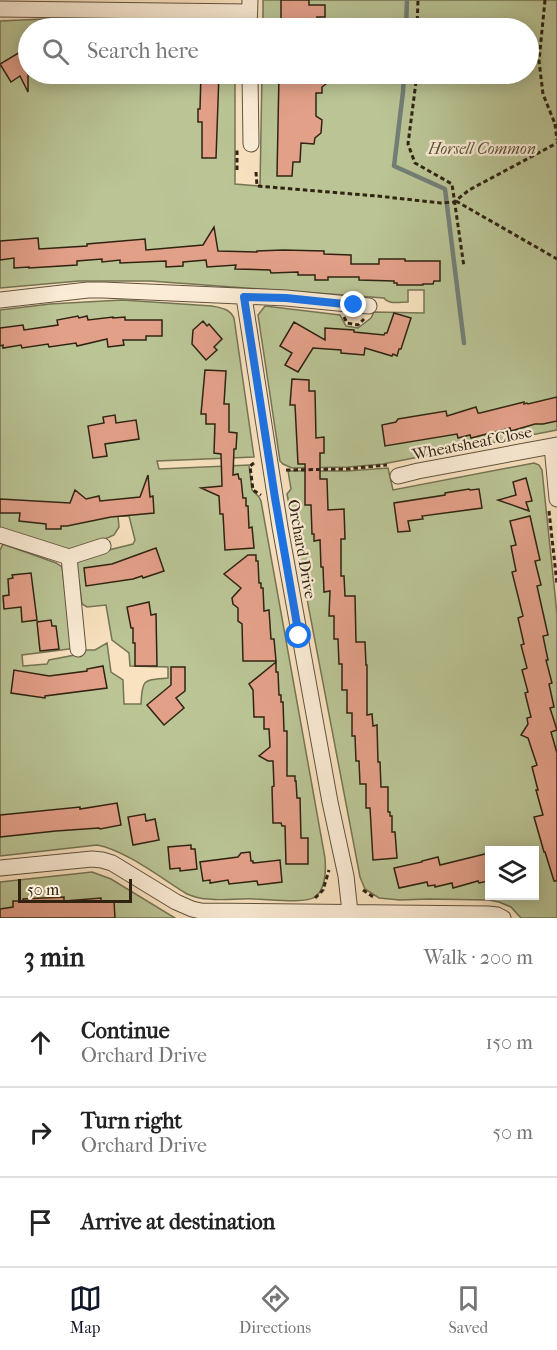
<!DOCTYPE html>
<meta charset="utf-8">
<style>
body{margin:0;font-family:"IM FELL French Canon",serif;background:#f2f2f2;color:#222}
.controls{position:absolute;right:18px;bottom:18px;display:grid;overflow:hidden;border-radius:0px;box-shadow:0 3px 15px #0003}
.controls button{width:54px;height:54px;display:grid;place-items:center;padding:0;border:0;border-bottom:2px solid #e0e0e0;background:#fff;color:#222;font:30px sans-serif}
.scale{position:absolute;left:18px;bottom:15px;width:114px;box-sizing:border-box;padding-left:6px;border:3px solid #302312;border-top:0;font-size:16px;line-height:21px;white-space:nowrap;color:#302312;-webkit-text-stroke:4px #fbecd6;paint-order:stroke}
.stop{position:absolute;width:18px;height:18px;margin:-14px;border:4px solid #1a73e8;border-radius:50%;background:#fff}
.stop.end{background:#1a73e8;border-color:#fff;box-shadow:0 2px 6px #0008}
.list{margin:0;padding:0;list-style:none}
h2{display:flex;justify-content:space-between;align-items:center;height:78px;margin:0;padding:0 24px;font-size:26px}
h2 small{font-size:20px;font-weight:400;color:#767676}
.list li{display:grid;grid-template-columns:39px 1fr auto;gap:18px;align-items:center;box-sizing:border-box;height:90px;padding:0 24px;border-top:2px solid #e0e0e0}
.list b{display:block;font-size:22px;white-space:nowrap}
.list p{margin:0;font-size:20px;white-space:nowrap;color:#767676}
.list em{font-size:20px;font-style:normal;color:#767676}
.icon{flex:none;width:33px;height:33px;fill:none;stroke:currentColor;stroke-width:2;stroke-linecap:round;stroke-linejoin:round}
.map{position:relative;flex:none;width:557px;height:918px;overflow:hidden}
.search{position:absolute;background:#fff;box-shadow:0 3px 15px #0003;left:18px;right:18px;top:18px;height:66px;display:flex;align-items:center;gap:15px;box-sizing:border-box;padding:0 21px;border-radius:33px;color:#767676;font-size:22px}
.sheet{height:348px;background:#fff}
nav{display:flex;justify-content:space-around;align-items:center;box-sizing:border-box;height:84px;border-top:2px solid #e0e0e0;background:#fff;font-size:16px;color:#767676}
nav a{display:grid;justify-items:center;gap:3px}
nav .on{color:#111827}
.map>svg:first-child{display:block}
.green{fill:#bac495;stroke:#757454;stroke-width:1.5;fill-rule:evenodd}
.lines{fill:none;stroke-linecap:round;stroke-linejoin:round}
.stream{stroke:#727f76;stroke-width:4.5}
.building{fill:#e3a089;stroke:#302312;stroke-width:1.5}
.minor-casing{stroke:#62533e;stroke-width:17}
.path{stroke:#302312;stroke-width:3;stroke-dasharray:4.5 3;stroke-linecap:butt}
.minor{stroke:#fbecd6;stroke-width:15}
.route{stroke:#1a73e8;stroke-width:8}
.labels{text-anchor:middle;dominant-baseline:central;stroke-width:4.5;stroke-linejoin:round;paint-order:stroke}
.park-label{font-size:16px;font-style:italic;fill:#595339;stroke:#fbecd6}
.street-label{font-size:16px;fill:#302312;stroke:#fbecd6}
</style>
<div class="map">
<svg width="557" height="918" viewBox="0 0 557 918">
<rect width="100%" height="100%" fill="#f9e2c0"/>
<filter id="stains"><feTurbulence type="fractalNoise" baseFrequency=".00333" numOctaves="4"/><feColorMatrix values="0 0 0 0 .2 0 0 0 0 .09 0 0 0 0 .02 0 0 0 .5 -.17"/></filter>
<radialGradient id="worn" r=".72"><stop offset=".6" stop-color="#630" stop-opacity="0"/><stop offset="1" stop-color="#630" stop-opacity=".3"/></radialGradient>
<!-- green -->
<path class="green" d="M263 0H557V430L383 464 348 467 292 468 283 464 280 461 258 315 265 306 340 315 346 326 358 328 371 318 374 312 424 313V290H408V302C400 302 389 305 384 298L150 281H79L0 288V21L90 17 235 15V28H28V74H235V184L260 186 262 74H528V28H263Z
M122 300 212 306C222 308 230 309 234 318L254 457 157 461 159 469 249 465 252 490 259 497 261 501 325 858C326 871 326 889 315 897 305 904 268 899 255 899 240 898 224 901 209 899 201 899 194 897 187 894 161 878 125 850 97 845L0 856V550L3 544 56 563 62 567 72 646 69 649 22 655 23 666 47 664 49 660 80 654 83 650H95L107 643 111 672 123 680 124 704H141C142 678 144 680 168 678V667L130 666 129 653 112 640 106 605 87 607 82 604 79 581H77L75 563 80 557 133 544 135 540 129 516H118L119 527 114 535 74 553 0 529V310L50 304Z
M534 463 539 465 542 470 557 614V918H521L511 907 499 902 489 900 429 899 400 900 379 898 365 889 360 877 287 494 291 489 288 471H347L388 468 393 490ZM490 850H534V896H490Z
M92 872 111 879 175 918H0V882Z"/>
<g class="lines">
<!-- stream -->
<path class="stream" d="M406 28 407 0
M404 74 403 92 394 166 445 189 464 343"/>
</g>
<!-- building -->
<path class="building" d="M281 0H309V5H325V17H317V28H281Z
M20 52 24 58 28 56V92L20 76 11 82 0 64Z
M201 74H219L216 158H202V122H198V109H200Z
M279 74H316V78H334L322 87V93H316V116L322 120 321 133 315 138 314 144 301 143 300 162H293L292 176H277Z
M214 227 218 251 257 252V251L283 250 324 251V254L351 255V264H379V259H405V261H440V281H434L433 284H423V285H397V283H394V281L359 280V277H328V280H315V275H298V272L271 273 270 270 235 269 236 265 207 267 206 260 183 262V266L166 267V261L120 263V260L102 262V259L77 261V265L29 268V267L14 268V258L0 260V241L38 238 39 249 87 246V244L145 239 146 250 203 245Z
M394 313 411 318 401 349H399L397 356 393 354 392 356 365 348 364 355 341 353V350L313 348 298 372 285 365 292 353 280 346 294 322 325 340V328L354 330V332L384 335 385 333H387Z
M78 316 79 318 87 316 88 320 113 317V318L125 317V320H162V336H146V340H123L124 345 108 347 107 339 77 346 76 343 49 347 48 344 22 348 21 345 3 348V345L0 346V328L23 325 24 330 58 325 57 320Z
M203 321 207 326 209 324 222 339 214 347 217 350 206 360 192 344 193 330Z
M205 370 226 371 224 404H229V432L237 433 236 449H234L233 475 238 474 239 479H241L243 498H246V506H248L249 528 252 527 254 548 225 550 223 514H220L219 496 201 488 222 486 221 454 214 453 215 424H206V414H201Z
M292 379 309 380V391H315L316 438 324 437V453H320V479H327L328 510 344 509 345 539H341V576H344L345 596H355L356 642H365L366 665H367V715L372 714 373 726 377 725 378 762H380L381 787H388V812H390V816H392V832H395L397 858 373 860 370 808H366V784H360L359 761H356L355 736H352V713H347V690H342V664H339L338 639H334V616H329L330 591 324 592 323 567H321L320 540 314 541V534H312L311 505H305V464H298L295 405H290Z
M557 397V421L543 424H535L511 431 510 428 471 438 470 435 458 438 457 434 385 446 382 425 396 422 398 419 446 411 447 416 476 407 478 413H480L524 402V404L527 403 528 404Z
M115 415 116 423 136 420 139 439 105 444 107 456 93 458 88 426 104 423 103 417Z
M148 475 150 497 153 496 154 513 111 517 67 526H61V529H46V524L19 521 20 513H0V499L70 503 75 490 86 499 99 496 100 501 140 497Z
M526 478 532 501 526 502 529 511 498 500 516 495 513 482Z
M469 489 470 490 479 489 482 508 422 516 423 519 408 521 410 531 398 532 394 503 445 495V493Z
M530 516 540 560 535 561 541 585 537 586 548 635 543 636 548 660H546L552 683 549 684 554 707 550 708 557 730 551 732 557 753V881H554L545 852H544L534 817 543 815 536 790H538L532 767 537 765 528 738 521 735 528 724 527 718 531 717 525 693 528 692 522 670 527 668 521 645 524 644 518 618 523 616 512 572 516 571 511 546 516 545 510 521Z
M156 548 164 571 143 578 142 576 133 579 86 586 84 568 112 564Z
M248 555H256V561H258L259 583H261V588H263L264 611 269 610 271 639H274L276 661H243L242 624 238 621V608L233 604 232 598 241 588 224 574Z
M31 573 37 620 22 622 21 607 4 609 3 596 9 595 8 579 13 578 12 575Z
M149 602 151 615 156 614 157 666H135V643H133V628H131L127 607Z
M51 620 52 626H56L59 649 40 651 37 622Z
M276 662V672H278L279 695H281V702H283L284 731H287V776H295V781H296L297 798H300L301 838H308V864H286L285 826H282L281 823H273L272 787 274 786 273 761H268L259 756 270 747 269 729H264V717H254L253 690 249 684Z
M103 666 107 688 45 696V698L11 693 14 670 49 676 87 671V669Z
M171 667H185V691L176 698 184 708 164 725 147 705 171 685Z
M117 803 121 825 100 829 99 828 56 831 0 837V815L80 807V809Z
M145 814 146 821 155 819 159 840 133 845 128 817Z
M191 845V849H195L197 869 180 871V868L170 869 168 847Z
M250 852 251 861H253V863L280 860 282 882 258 885 257 881 229 884 228 880 210 883V880L203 881 200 862 238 857 241 853Z
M489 853V881L479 883 478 881 453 888 452 883 435 887V885L428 886 427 882 399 888 394 868 422 862V861L438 857 440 865Z
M64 897V901L101 898V902L114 901 115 918H0V909L13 907V901H23V899Z"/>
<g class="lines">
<defs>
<path id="minor" d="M0 9 249 12
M249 28 250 0
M250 74 251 144
M244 297 280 527 330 802 346 876 350 912
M0 300 88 290H103L286 298 369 306
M552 446 557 499
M398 476 418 471 557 445
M0 535 69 557 78 649
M69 557 103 546
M0 868 92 859 102 860 112 863 176 902 192 909 201 911 488 914 497 915 503 918"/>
</defs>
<!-- minor casing -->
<use href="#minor" class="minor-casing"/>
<!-- path -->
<path class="path" d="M545 0 539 61 543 94 555 124 557 126
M417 28 418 0
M417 74 408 144 415 163 452 184 464 267
M555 124 557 140
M237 170V150
M256 172 257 186 377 196 441 203 454 202 469 190 557 143
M456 201 557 259
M344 317 347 323 358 325 364 319
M254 463 250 466 253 490 261 495
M286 470 347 469 387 465
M549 511 557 584
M363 890 375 898
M315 898 323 890 329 870"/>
<!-- minor -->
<use href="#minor" class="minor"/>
</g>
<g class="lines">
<!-- route -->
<path class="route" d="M299 636 275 498 244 297 286 298 354 305"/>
</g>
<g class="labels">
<!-- park labels -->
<g class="park-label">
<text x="482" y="148">Horsell Common</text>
</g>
<!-- street labels -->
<g class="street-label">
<text transform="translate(472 443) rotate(-11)">Wheatsheaf Close</text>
<text transform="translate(302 549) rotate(80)">Orchard Drive</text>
</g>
</g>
<rect width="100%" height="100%" filter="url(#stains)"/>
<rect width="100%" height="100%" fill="url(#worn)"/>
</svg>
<div class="controls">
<button><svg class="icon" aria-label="layers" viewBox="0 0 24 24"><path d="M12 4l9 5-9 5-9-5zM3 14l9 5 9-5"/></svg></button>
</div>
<div class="scale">50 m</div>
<div class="stop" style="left:299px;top:636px"></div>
<div class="stop end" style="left:354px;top:305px"></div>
<div class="search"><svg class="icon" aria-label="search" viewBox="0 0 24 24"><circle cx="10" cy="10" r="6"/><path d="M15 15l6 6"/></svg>Search here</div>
</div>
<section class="sheet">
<h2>3 min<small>Walk · 200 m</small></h2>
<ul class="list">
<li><svg class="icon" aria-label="ahead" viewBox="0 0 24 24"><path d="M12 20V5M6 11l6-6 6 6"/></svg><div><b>Continue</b><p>Orchard Drive</p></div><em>150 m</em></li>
<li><svg class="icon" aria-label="right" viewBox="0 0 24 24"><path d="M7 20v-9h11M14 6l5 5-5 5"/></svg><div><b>Turn right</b><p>Orchard Drive</p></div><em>50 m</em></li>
<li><svg class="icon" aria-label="arrive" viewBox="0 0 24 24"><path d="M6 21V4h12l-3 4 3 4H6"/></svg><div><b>Arrive at destination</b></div></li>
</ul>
</section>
<nav>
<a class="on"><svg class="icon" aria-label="map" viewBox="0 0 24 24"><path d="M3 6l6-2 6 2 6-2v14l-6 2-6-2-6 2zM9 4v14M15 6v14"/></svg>Map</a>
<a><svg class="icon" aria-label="directions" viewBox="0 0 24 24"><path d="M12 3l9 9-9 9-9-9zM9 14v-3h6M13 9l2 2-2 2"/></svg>Directions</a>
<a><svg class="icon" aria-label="saved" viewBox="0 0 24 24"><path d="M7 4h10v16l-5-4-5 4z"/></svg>Saved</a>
</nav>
